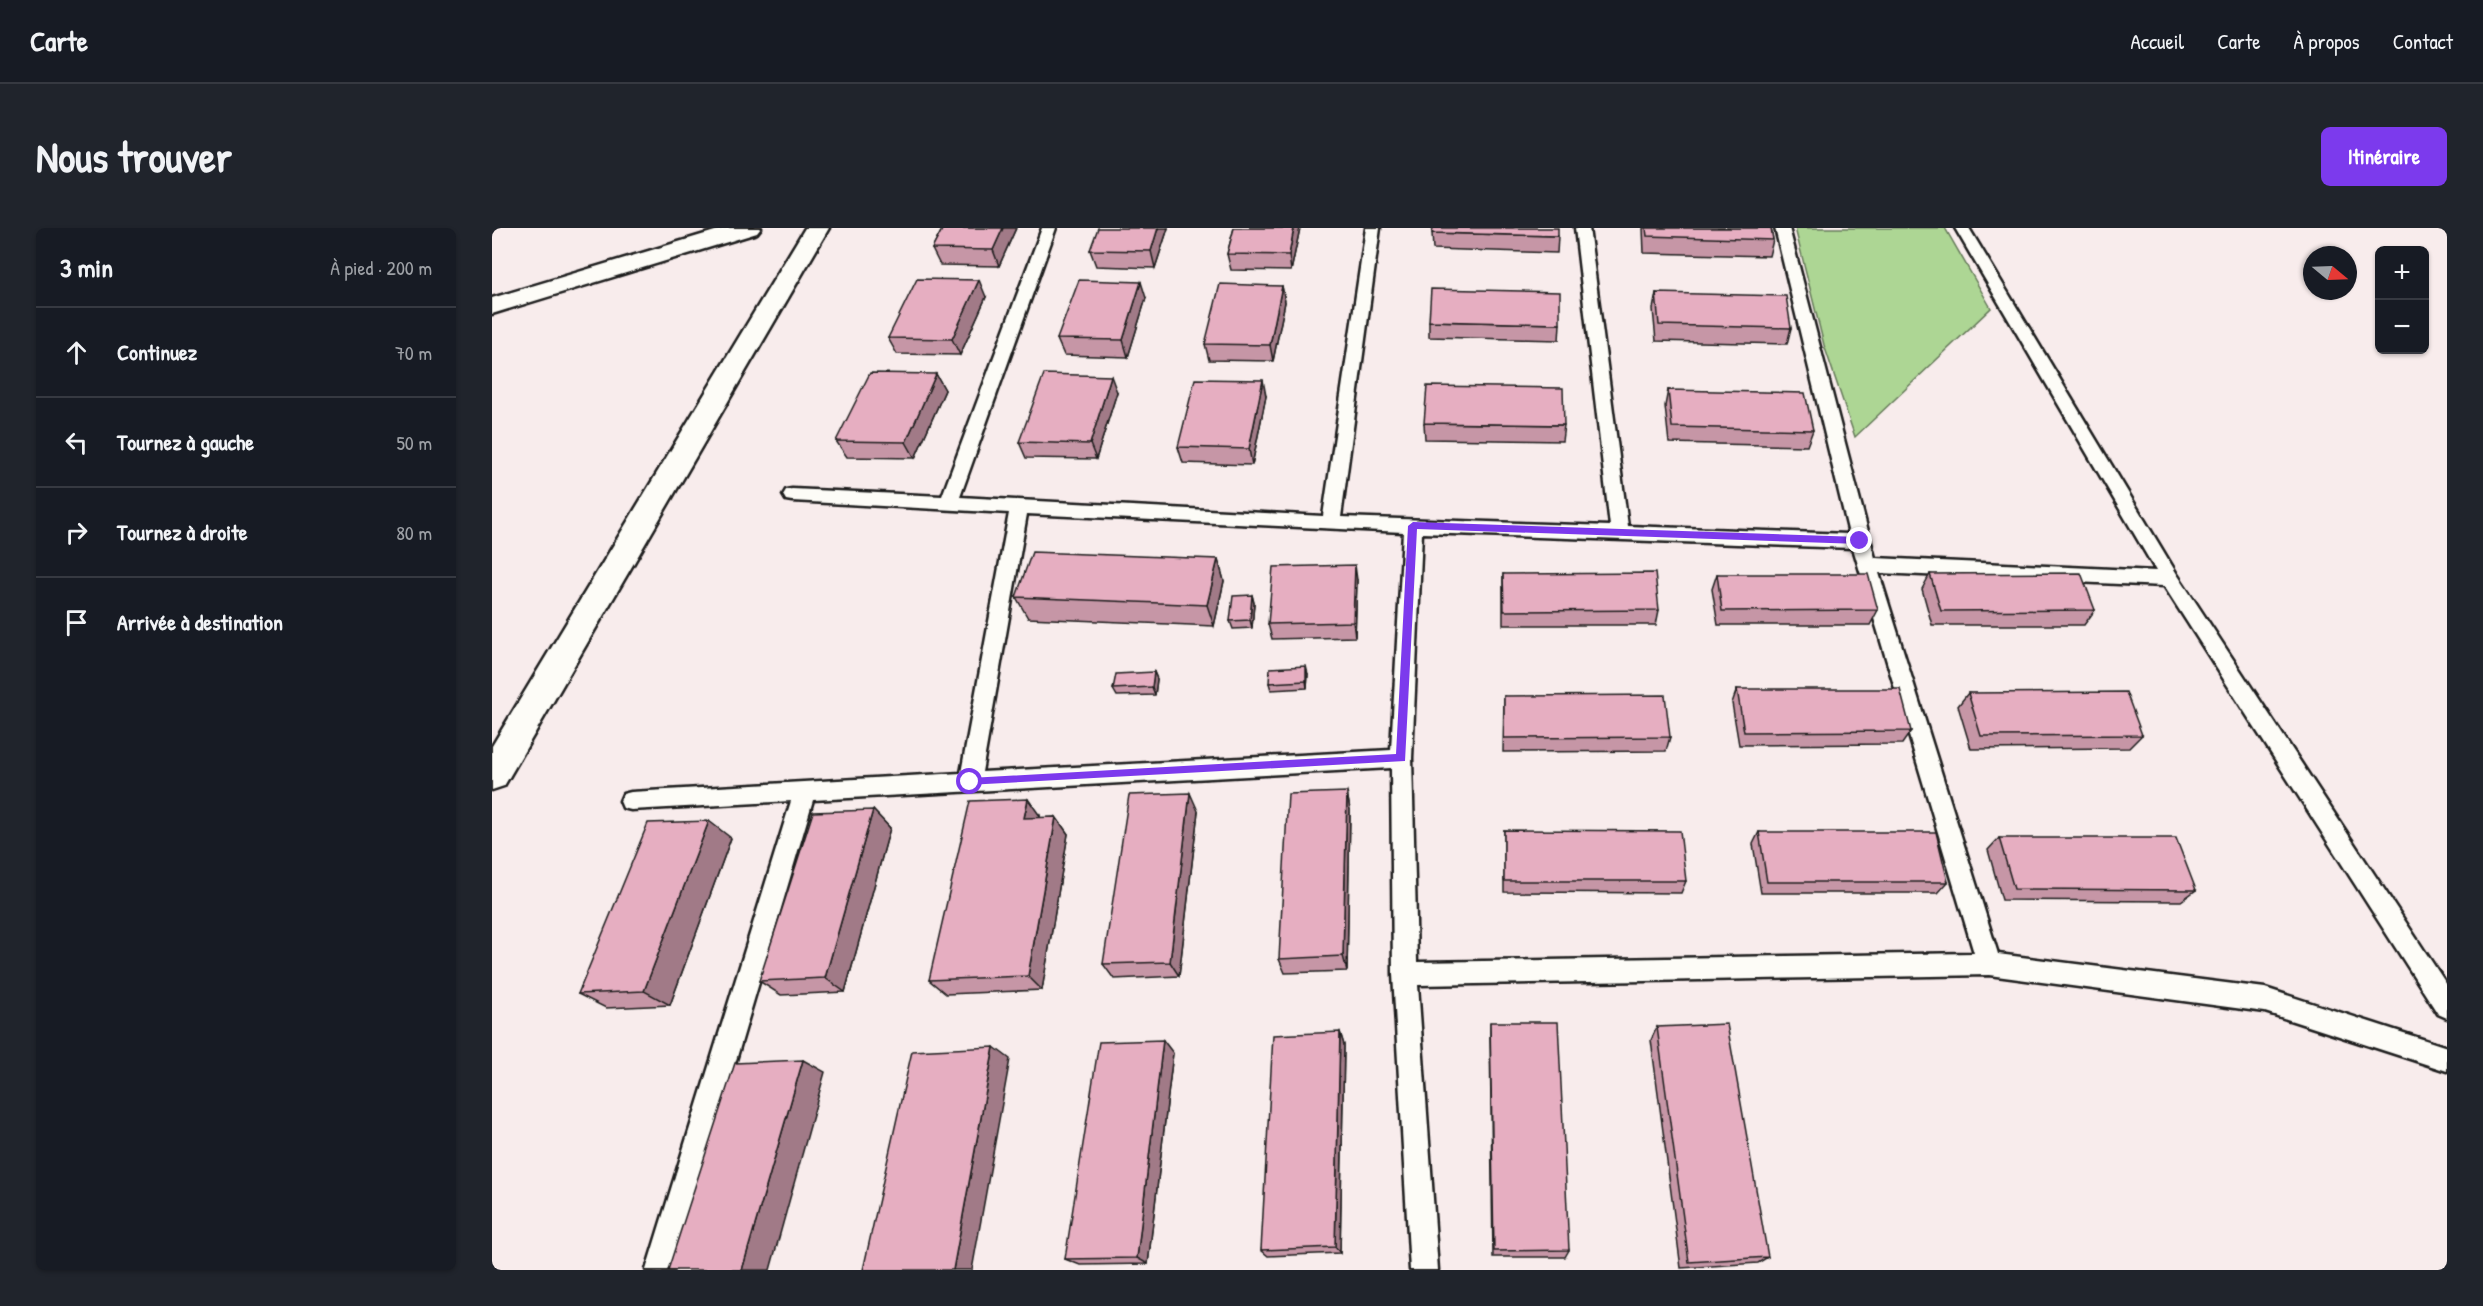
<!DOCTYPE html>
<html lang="fr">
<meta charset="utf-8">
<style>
body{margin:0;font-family:"Patrick Hand",sans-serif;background:#20242c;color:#f1f3f6}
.controls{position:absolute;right:18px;top:18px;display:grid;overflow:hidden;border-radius:9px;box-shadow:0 2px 4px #0004}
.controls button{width:54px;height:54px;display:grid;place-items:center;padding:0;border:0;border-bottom:2px solid #363941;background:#171b24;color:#f1f3f6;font:30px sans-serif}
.compass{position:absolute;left:1811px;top:18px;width:54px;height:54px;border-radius:50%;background:#171b24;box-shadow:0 2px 4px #0004;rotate:109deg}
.stop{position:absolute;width:18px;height:18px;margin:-14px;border:4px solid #7c3aed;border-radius:50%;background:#fff}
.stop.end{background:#7c3aed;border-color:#fff;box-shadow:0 2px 6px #0008}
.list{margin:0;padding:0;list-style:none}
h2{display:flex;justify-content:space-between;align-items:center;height:78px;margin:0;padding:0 24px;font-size:26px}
h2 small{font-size:20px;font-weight:400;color:#9ea1a6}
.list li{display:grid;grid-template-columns:39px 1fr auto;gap:18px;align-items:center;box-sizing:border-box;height:90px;padding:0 24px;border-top:2px solid #363941}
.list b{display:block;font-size:22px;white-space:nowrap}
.list em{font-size:20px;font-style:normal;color:#9ea1a6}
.icon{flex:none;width:33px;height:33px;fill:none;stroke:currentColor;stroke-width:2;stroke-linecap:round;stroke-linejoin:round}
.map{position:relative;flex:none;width:1955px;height:1042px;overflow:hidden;border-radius:9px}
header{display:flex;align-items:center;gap:36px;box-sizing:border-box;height:84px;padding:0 30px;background:#171b24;border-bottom:2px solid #363941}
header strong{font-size:28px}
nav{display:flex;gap:33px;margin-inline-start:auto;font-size:21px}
.intro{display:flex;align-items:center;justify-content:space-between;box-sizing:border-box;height:144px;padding:0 36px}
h1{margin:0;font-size:42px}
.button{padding:15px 27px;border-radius:9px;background:#7c3aed;color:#fff;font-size:21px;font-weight:700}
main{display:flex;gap:36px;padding:0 36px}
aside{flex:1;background:#171b24;border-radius:9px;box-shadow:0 2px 4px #0004}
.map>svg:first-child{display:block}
.green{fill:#add694;stroke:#647958;stroke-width:1.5}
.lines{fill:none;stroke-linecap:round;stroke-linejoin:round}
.service-casing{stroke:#1c1c1c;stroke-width:5}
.minor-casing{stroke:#1c1c1c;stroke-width:5}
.service{fill:#fdfcf7;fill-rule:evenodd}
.minor{fill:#fdfcf7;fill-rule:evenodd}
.wall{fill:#c696a6;stroke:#1c1c1c;stroke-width:1.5}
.shaded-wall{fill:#a17a87;stroke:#1c1c1c;stroke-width:1.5}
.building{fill:#e6aec1;stroke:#1c1c1c;stroke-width:1.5}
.route{fill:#7c3aed}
</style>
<header>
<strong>Carte</strong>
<nav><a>Accueil</a><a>Carte</a><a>À propos</a><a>Contact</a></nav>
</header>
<div class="intro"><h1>Nous trouver</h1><a class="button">Itinéraire</a></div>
<main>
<aside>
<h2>3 min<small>À pied · 200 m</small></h2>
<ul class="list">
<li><svg class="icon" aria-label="ahead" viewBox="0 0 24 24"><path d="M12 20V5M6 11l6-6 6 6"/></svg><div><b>Continuez</b></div><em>70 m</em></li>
<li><svg class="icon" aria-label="left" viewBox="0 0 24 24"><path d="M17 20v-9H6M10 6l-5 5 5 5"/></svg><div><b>Tournez à gauche</b></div><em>50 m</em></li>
<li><svg class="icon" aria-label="right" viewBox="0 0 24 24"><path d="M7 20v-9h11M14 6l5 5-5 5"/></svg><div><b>Tournez à droite</b></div><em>80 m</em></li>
<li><svg class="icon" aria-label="arrive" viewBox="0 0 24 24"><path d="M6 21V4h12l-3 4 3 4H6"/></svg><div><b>Arrivée à destination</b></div></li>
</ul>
</aside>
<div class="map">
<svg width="1955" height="1042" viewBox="0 0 1955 1042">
<rect width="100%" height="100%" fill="#f8ecec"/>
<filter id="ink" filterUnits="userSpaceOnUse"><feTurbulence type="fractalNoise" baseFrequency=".0167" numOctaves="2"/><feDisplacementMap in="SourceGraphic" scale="12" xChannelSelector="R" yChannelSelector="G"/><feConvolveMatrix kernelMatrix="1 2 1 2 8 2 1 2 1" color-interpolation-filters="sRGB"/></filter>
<g filter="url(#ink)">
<!-- green -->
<path class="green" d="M1303 0H1453L1499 80 1363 209 1332 117Z"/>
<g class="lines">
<defs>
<path id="service" d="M550 0H564L468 269 831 288 874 0H888L849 289 1118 298 1083 0H1097L1136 298 1357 306 1283 0H1297L1383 330 1664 343 1463 0H1477L1685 346 1955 757V790L1946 786 1672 358 1387 345 1506 726 1773 760 1955 819V843L1773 784 1497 747 926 757 946 1042H918L901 746 899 540 321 572 182 1042H154L299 573 139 582 131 580 128 573 131 566 139 564 469 545 517 285 300 273 294 272 291 267 294 262 300 261 450 268ZM535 286 911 304 899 522 490 544ZM930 305 1361 320 1482 725 925 734 920 530Z"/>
<path id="minor" d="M233 0H269L265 5 0 86V70Z
M313 0H337L12 558 0 562V518Z"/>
</defs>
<!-- service casing -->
<use href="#service" class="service-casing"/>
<!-- minor casing -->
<use href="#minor" class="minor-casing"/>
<!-- service -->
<use href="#service" class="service"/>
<!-- minor -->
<use href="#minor" class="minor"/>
</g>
<!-- wall -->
<path class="wall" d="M451 0H524L507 38 448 37 440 21Z
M676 0 663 40 604 38 598 22Z
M742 0H808L799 43 739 42 735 26Z
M1151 0H1279L1281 12 1277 28 1152 25Z
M940 5 1066 8 1065 25 941 21Z
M790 58 793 74 781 133 717 132 713 116Z
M1164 65 1299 100 1295 116 1164 113 1161 81Z
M494 69 468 127 405 126 396 110Z
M654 70 636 129 572 127 565 111Z
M937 93 1068 96 1067 112 937 109Z
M444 146 453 162 423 230 355 229 344 213Z
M1176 162 1321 202 1315 218 1177 215 1173 178Z
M625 164 604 231 534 230 527 214Z
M774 168 760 237 691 235 686 219Z
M932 195 1072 197 1070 213 933 211Z
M726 331 732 353 722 398 536 390 524 369Z
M1011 346 1167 382 1164 397H1011Z
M1225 346 1386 382 1378 397H1226L1220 361Z
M1438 346 1603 382 1592 397H1440L1430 361Z
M865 352 863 409 780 411 776 396Z
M760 367 762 375 760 400 741 401 738 393Z
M662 444 665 451 663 467 625 468 621 461Z
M816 446 815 460 779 462 777 455Z
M1245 461 1419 503 1410 516 1247 517 1240 475Z
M1476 465 1650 507 1637 520 1479 521 1466 478Z
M1012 468 1178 509 1174 523 1011 524Z
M855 564 858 582 855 743 793 745 787 731Z
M381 582 398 600 353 764 289 767 267 753Z
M706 583 687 748 622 751 611 736Z
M548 588V590L564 589 576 606 550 762 454 766 437 752Z
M1012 602 1194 653 1189 665 1012 664Z
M1267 604 1456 654 1446 665H1269L1261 616Z
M239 610 178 777 114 780 86 766Z
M1507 610 1704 662 1689 673 1510 672 1496 622Z
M998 794 1077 1022 1073 1029H1001L998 807Z
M1165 799 1276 1029 1266 1035 1189 1040 1159 812Z
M848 804 852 817 848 1025 776 1028 769 1022Z
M681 825 656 1036 588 1037 573 1031Z"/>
<!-- shaded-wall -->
<path class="shaded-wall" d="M511 0H524L507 38 501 22Z
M666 0H676L663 40 659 23Z
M802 0H808L799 43 797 27Z
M487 52 494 69 468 127 460 111Z
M649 54 654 70 636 129 631 112Z
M790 58 793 74 781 133 778 117Z
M444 146 453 162 423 230 414 214Z
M619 148 625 164 604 231 598 216Z
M771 152 774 168 760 237 757 221Z
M726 331 732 353 722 398 715 377Z
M863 337 865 352 863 409 861 394Z
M760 367 762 375 760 400 758 392Z
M814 438 816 446 815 460 814 453Z
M662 444 665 451 663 467 660 459Z
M855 564 858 582 855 743 851 728Z
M698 565 706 583 687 748 678 734Z
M536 571 548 588 545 608 532 590Z
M381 582 398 600 353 764 333 750Z
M564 589 576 606 550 762 536 748Z
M217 593 239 610 178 777 152 763Z
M848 804 852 817 848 1025 843 1019Z
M671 812 681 825 656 1036 645 1030Z
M502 819 518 831 480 1042H461Z
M311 832 333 844 278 1042H250Z"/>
<!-- building -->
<path class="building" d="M451 0H511L501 22 440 21Z
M606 0H666L659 23 598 22Z
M742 0H802L797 27 735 26Z
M941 0H1066V8L940 5Z
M1154 0H1279L1281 12 1155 8Z
M425 51 487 52 460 111 396 110Z
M587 52 649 54 631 112 565 111Z
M728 56 790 58 778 117 713 116Z
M939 61 1068 64V96L937 93Z
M1164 65 1294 68 1299 100 1167 97Z
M378 145 444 146 414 214 344 213Z
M552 146 619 148 598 216 527 214Z
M703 151 771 152 757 221 686 219Z
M935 158 1071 160 1072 197 932 195Z
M1176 162 1313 165 1321 202 1180 199Z
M540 324 726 331 715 377 524 369Z
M863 337 861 394 776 396 781 339Z
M1163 345 1167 382 1012 383 1011 346Z
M1589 345 1603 382 1449 383 1438 346Z
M1225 346H1376L1386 382 1230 383Z
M760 367 758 392 738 393 741 368Z
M814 438V453L777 455 778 440Z
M662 444 660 459 621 461 624 446Z
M1245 461H1408L1419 503 1252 504Z
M1634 464 1650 507 1489 508 1476 465Z
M1173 467 1178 509 1012 510V468Z
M855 564 851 728 787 731 796 566Z
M698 565 678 734 611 736 637 567Z
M536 571 532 590 564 589 536 748 437 752 478 573Z
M381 582 333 750 267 753 321 584Z
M217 593 152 763 86 766 156 595Z
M1012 602 1188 603 1194 653H1012Z
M1267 604H1444L1456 654H1275Z
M1507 610H1684L1704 662 1522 661Z
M998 794H1066L1077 1022 1002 1023Z
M1235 796 1276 1029 1197 1034 1165 799Z
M848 804 843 1019 769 1022 781 807Z
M671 812 645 1030 573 1031 607 814Z
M502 819 461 1042H371L420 823Z
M311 832 250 1042H176L243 835Z"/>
</g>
<!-- route -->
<path class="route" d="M921 294 1368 309 1372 313 1368 316 925 301 913 533 475 557V551L478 550 904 526 916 298Z"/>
</svg>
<div class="controls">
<button>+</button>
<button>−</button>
</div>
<svg class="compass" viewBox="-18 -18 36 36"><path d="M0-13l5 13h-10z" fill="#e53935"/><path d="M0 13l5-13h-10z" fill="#9ea1a6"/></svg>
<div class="stop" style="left:478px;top:554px"></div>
<div class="stop end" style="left:1368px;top:313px"></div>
</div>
</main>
